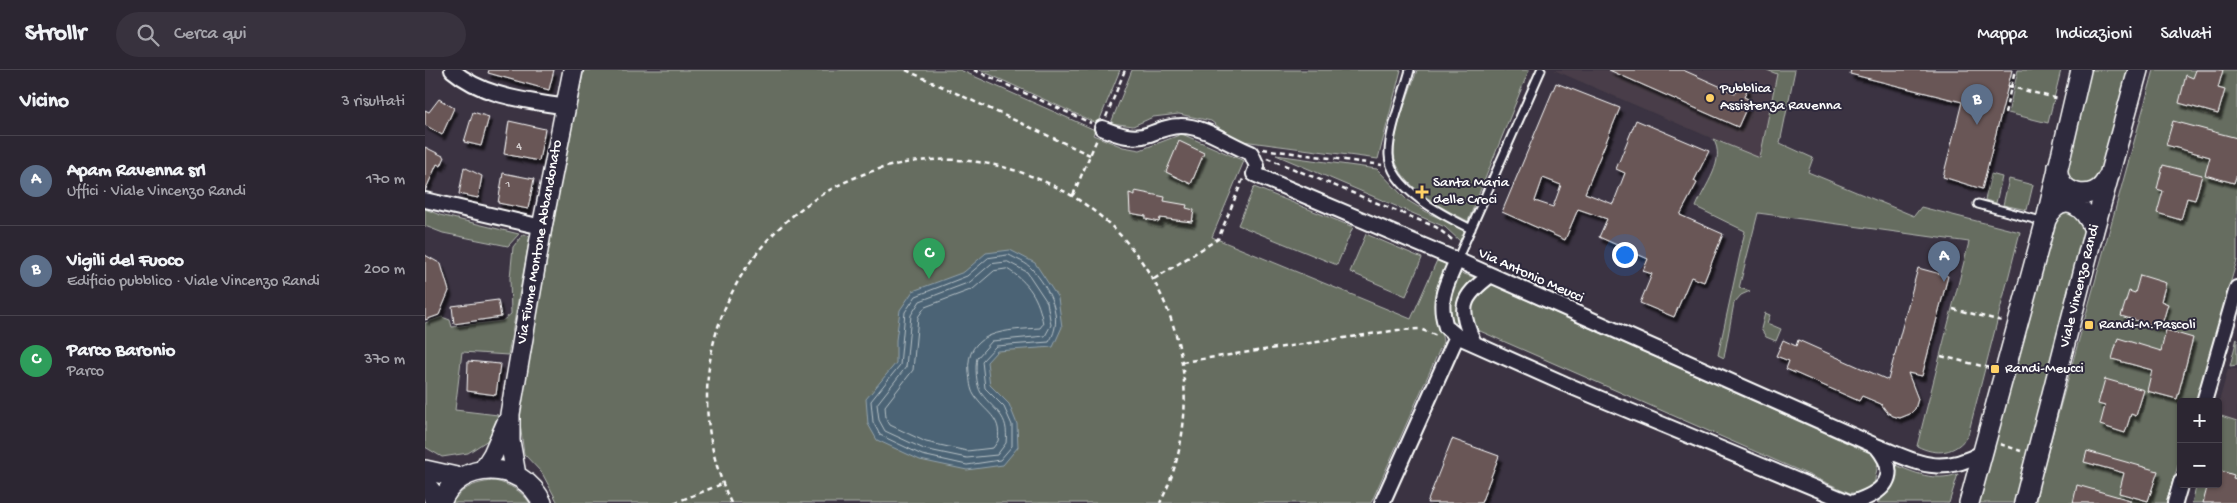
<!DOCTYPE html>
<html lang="it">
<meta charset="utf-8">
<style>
body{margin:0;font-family:"Gochi Hand",sans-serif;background:#38323e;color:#f1f3f6}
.controls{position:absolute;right:15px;bottom:15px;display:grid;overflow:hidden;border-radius:5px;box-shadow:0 1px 4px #0004}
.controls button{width:45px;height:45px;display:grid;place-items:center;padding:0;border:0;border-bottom:1px solid #48434d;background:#2c2632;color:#f1f3f6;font:25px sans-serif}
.you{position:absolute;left:1199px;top:184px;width:18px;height:18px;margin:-12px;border:4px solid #fff;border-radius:50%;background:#1a73e8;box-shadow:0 0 0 8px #1a73e833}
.badge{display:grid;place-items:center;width:32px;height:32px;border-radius:50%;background:#d93025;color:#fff;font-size:16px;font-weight:700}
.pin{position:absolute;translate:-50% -41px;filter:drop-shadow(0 1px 2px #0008)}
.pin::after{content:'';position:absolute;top:26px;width:18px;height:15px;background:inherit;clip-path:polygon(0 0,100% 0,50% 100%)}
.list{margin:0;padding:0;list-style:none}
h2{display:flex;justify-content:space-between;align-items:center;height:65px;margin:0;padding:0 20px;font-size:21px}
h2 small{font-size:16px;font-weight:400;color:#a6a5ac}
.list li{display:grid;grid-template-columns:32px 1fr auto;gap:15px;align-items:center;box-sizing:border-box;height:90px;padding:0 20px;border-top:1px solid #48434d}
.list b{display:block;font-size:19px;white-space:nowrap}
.list p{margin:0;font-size:16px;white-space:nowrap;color:#a6a5ac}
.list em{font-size:16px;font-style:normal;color:#a6a5ac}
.icon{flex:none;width:28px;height:28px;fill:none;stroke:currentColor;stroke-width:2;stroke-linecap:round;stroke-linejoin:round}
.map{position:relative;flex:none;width:1812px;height:433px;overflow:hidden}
header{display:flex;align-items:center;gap:30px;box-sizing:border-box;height:70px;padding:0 25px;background:#2c2632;border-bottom:1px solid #48434d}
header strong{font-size:24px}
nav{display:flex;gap:28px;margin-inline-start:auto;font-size:18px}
.search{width:350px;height:45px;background:#38323e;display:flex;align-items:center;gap:12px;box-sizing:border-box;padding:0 18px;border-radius:28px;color:#a6a5ac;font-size:19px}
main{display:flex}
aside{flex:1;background:#2c2632}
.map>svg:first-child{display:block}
.built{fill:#493e48}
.green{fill:#666d60;stroke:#b2b6b0}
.water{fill:#4b6474;stroke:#93a2ac}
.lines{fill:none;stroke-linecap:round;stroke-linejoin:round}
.shore{stroke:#b7c1c7;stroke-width:1}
.building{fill:#695757;stroke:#fff;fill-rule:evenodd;filter:url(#shadow)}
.lane-casing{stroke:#fff;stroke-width:11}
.street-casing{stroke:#fff;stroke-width:18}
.secondary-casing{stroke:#fff;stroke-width:22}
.path{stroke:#fff;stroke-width:2.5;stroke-dasharray:5 4;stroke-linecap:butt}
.lane{stroke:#2f2a3d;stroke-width:7}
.street{stroke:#2f2a3d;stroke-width:14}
.secondary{stroke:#2f2a3d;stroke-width:19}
.poi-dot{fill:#ffd166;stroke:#2f2a3d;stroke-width:2}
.labels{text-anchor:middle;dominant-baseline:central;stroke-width:4;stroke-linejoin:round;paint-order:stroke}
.number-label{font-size:12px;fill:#dad5d5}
.poi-label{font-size:15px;fill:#fff;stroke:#2f2a3d;text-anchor:start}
.street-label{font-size:15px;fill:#fff;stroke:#2f2a3d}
</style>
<header>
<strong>Strollr</strong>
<div class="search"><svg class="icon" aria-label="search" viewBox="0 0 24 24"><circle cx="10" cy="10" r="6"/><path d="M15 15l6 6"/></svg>Cerca qui</div>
<nav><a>Mappa</a><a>Indicazioni</a><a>Salvati</a></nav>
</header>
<main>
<aside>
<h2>Vicino<small>3 risultati</small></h2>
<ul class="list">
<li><span class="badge" style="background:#5c6f8a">A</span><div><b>Apam Ravenna srl</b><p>Uffici · Viale Vincenzo Randi</p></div><em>170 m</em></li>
<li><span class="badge" style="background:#5c6f8a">B</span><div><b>Vigili del Fuoco</b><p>Edificio pubblico · Viale Vincenzo Randi</p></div><em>200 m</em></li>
<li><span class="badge" style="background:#2e9e5b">C</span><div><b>Parco Baronio</b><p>Parco</p></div><em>370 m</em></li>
</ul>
</aside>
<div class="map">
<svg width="1812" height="433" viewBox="0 0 1812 433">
<defs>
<filter id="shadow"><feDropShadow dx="3" dy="5" stdDeviation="1" flood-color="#0009"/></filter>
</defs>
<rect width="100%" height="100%" fill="#3b3342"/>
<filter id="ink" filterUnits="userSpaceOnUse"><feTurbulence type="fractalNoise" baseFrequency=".02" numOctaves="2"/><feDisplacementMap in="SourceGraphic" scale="10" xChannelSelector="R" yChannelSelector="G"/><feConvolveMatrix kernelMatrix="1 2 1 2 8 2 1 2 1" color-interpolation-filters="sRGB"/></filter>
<g filter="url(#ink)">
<!-- built -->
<path class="built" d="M1129 0H1353L1335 89Z
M1803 299H1812V433H1767L1772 414H1793V336Z"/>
<!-- green -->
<path class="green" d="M159 0H535L670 60 668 65 698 77 715 80 757 64 819 91 787 167 986 249 1013 188 1025 194C1020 210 1008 232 1011 249 1012 259 1017 261 1018 272L946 433H133L117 403 99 384 94 345 143 72Z
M555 0H695L673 54Z
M707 0H976L953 89 810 70 786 51 754 44 728 47 708 56 686 53Z
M992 0H1104L1043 151C1018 139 971 114 969 83 968 61 985 22 992 0Z
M1342 0H1370L1355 73 1388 88 1383 102 1489 146 1496 137 1595 162 1543 365C1531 384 1511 386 1492 376L1544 172 1333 143 1314 218 1325 221 1316 225 1309 233 1299 288 1293 285 1320 161 1271 137C1279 116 1302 90 1288 69L1335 88 1352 4Z
M1593 0H1636L1623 53 1583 43Z
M1666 0H1707L1674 110 1657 117C1647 111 1641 106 1642 94Z
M1729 0H1812V190L1771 332H1756V385L1742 433H1611L1614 413Z
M851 85 952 99 982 130 1005 144 1041 159 1036 172 1020 157Z
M1566 104 1577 107 1571 133 1560 130Z
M1584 109 1608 115 1602 140 1578 135Z
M829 117 928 157 912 195 813 155Z
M0 139 15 145 94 164 83 176 18 163 0 156Z
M1647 142 1662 154 1590 433H1553L1628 151 1639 143Z
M98 164 105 166 83 285 37 282 30 340 73 345 63 370 43 383 17 387 0 377V253L17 247 25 250 27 257 77 251 86 244 85 208 88 177Z
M941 164 997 188 981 226 925 202Z
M1036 203 1051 208C1036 220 1028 233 1034 253 1010 249 1029 214 1036 203Z
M1068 215 1447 384 1453 393 1449 415 1434 423H1425L1055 261C1038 245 1048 222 1068 215Z
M1340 243 1345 245 1342 253 1356 259 1351 271 1341 267 1336 259Z
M1812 268V295L1805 296Z
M1793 345 1812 351V433H1767L1772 414H1793Z
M1468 394C1490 403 1509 412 1533 404L1524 433H1452C1465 423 1471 411 1468 394Z
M70 411C86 415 95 420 105 433H27C37 417 52 412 70 411Z"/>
<!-- water -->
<path class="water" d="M585 180 610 193 633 228 637 257 628 277 572 281 562 292 565 315 584 334 592 354 593 377 578 395 542 400 495 390 452 370 443 354 441 329 471 293V270L475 240 488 221 539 202 561 183Z"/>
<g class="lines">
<!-- shore -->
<path class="shore" d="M584 185C591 189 602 193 607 199 624 218 640 248 624 272L571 276 557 291 560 318 579 337 587 355V376L575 390 542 395 497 385 455 365 448 352 446 331 475 295 480 242 491 226 542 206 563 188Z
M583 192 602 202 622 232 626 255 620 266 567 271 552 288C550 296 551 315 556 323 571 343 584 344 581 373L572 385 542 388 499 379 460 361 454 350 452 334 481 297 486 245 495 231 545 212 566 194Z
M582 199C604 212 614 229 618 254L615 258C584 260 539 260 544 303 545 310 545 319 549 325 560 343 577 346 573 371L568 378 542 381 501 372 465 355 461 348 460 336 488 300 493 247 500 237 548 219 569 201Z"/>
</g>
<!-- building -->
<path class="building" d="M64 0H129L124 20 63 3Z
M1184 0H1258L1310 23 1314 14 1323 18 1319 27 1325 30 1313 57Z
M1426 0H1587L1557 119 1518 107 1537 32 1425 4Z
M1771 0H1798L1793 18 1800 20 1793 44 1754 33 1761 5 1768 8Z
M1131 13 1195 38 1160 123 1188 134 1200 103 1191 99 1211 50 1284 81 1269 111 1272 113 1255 145 1298 164 1279 212 1266 207 1249 247 1215 233 1227 204 1218 201 1223 189 1174 167 1182 149 1153 139 1140 170 1077 142ZM1118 108 1136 115 1128 137 1110 131Z
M14 29 29 38 17 65 0 55V40L4 42Z
M48 42 64 47 56 76 39 72Z
M84 51 120 59 114 91 79 84Z
M1748 51 1812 68V104L1809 113 1780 105 1785 87 1741 75Z
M754 71 779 83 766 114 741 102Z
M0 77 20 87 16 96 12 94 0 121Z
M1738 95 1777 105 1770 130 1762 128 1756 150 1732 143 1738 121 1732 119Z
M39 97 57 106 53 128 34 124Z
M78 103 109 109 103 139 73 133Z
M710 121 740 127 739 131 762 135 761 138 769 140 767 152 735 148 734 152 721 149V146L705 143 704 123 710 125Z
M0 185 16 194 24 221 14 245 0 250Z
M1493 198 1523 206 1497 306 1483 303 1493 329 1490 339 1485 344 1475 348 1468 346 1462 342 1456 334 1437 326 1434 331 1361 299 1364 291 1351 286 1358 270 1371 276 1373 270 1463 310Z
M1715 205 1741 213 1736 231 1743 234 1736 258 1696 246 1704 221 1710 223Z
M73 230 76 247 29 254 27 236Z
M1741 260 1768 268 1752 329 1722 321 1727 300 1687 289 1693 268 1736 281Z
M43 291 75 294 71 325 42 321Z
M1680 309 1719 320 1711 346 1706 344 1700 363 1675 355 1680 336 1673 334Z
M1027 369 1074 386 1056 433H1002Z
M1662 381 1733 401 1723 431 1694 423 1699 403 1659 392Z
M1793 400 1809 405 1808 408 1812 409V433H1778L1783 414H1793Z
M1652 415 1705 430V433H1648Z"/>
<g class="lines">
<defs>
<path id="lane" d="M985 0C979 23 963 63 964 85 965 119 1020 146 1046 159
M1553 134 1620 152
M1032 190 1116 0"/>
<path id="street" d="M27 0C59 27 100 30 140 37
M677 58C693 65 709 70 725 64 735 60 744 56 755 56 778 55 805 75 826 83L832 96 829 104 1032 190 1451 376C1493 392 1513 407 1557 383
M0 130 117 157
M1032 190C1021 216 1012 229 1021 257L1032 266 1140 314 1426 433
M1049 273C1033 238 1035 228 1066 205
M1779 332 1812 218
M957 433 1032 266
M1427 433C1458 423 1477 407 1452 377
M1750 433 1756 412"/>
<path id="secondary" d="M1633 96C1629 125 1671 135 1682 108
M1621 150C1636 120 1660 134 1669 160
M0 400 36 408
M58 400 68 384 82 352
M91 405 85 371V344L117 157 148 0
M0 414 6 421 10 433
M16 433C33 388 99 390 117 433
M1544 433 1621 150 1656 0
M1599 433 1669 160 1713 0"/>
</defs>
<!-- lane casing -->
<use href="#lane" class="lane-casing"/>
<!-- street casing -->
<use href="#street" class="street-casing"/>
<!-- secondary casing -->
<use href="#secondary" class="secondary-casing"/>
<!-- path -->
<path class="path" d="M481 0 665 85
M549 0 666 53
M1583 16 1634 29
M1580 43 1590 0
M681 47 700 0
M838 79 957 95
M842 88 1011 157 1030 172
M648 125 672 69
M729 209 793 169 818 109
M1528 239 1577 251
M1516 286 1565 298
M757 292 973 260 995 259 1012 266
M1575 374 1596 381
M249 433 297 414
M306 433C209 224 424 13 631 117 685 144 726 192 746 249 767 308 764 377 735 433"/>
<!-- lane -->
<use href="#lane" class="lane"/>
<!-- street -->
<use href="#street" class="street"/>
<!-- secondary -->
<use href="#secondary" class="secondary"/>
</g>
</g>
<!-- markers -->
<g class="poi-dot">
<circle cx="1285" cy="28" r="5"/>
<path d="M994.5 114.5h5v5h5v5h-5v5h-5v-5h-5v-5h5z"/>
<rect x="1659" y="250" width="10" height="10" rx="2.5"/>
<rect x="1565" y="294" width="10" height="10" rx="2.5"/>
</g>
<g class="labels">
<!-- number labels -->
<g class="number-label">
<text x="94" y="77">4</text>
<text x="83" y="115">1</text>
</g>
<!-- poi labels -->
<g class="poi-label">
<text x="1295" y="19">Pubblica<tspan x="1295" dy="17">Assistenza Ravenna</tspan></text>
<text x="1008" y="113">Santa Maria<tspan x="1008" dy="17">delle Croci</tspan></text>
<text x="1674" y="255">Randi-M.Pascoli</text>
<text x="1580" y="299">Randi-Meucci</text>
</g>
<!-- street labels -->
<g class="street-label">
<text transform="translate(115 172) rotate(-80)">Via Fiume Montone Abbandonato</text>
<text transform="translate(1106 206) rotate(24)">Via Antonio Meucci</text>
<text transform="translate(1655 216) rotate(-76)">Viale Vincenzo Randi</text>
</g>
</g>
</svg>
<div class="controls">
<button>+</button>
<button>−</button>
</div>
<div class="you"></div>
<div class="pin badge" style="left:1519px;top:212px;background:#5c6f8a">A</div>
<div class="pin badge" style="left:1552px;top:55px;background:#5c6f8a">B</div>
<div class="pin badge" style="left:504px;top:209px;background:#2e9e5b">C</div>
</div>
</main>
